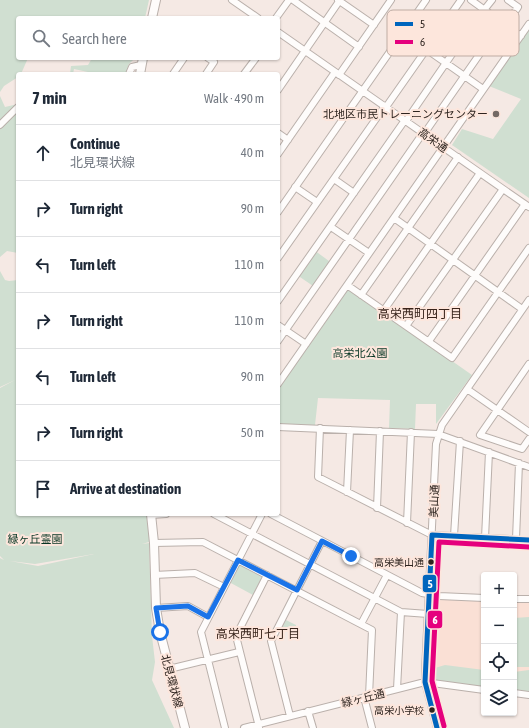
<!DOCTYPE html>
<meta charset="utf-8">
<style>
body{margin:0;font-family:"Asap Condensed","Noto Sans JP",sans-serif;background:#f6f6f7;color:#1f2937}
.controls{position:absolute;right:12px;bottom:12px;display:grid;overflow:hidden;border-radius:4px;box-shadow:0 1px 3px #0004}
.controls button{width:36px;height:36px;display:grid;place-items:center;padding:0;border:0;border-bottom:1px solid #e0e1e3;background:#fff;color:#1f2937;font:20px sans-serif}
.stop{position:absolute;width:12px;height:12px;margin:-9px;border:3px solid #1a73e8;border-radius:50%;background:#fff}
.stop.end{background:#1a73e8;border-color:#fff;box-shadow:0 1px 4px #0008}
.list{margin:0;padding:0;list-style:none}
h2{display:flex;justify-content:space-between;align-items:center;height:52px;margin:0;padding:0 16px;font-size:17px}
h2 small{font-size:13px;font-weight:400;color:#747a83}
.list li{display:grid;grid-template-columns:26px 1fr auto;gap:12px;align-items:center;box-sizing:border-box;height:56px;padding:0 16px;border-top:1px solid #e0e1e3}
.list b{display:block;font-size:15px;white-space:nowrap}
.list p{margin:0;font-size:13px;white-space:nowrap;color:#747a83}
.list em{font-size:13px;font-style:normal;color:#747a83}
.icon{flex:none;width:22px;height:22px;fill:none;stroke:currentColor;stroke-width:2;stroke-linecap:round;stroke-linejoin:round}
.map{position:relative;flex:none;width:529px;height:728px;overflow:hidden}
.search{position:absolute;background:#fff;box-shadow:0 1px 3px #0004;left:16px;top:16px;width:264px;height:44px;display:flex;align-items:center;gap:10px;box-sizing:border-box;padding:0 14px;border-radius:4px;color:#747a83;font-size:15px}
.panel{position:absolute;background:#fff;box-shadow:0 1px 3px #0004;left:16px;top:72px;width:264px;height:444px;border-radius:4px}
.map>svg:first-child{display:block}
.built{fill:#fae0d5}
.green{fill:#d0dfd1;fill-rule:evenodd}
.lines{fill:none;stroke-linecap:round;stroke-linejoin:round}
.minor-casing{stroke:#bab0ab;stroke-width:8}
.major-casing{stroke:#bab0ab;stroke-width:10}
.minor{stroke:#fefcfb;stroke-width:6}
.major{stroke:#fefcfb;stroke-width:8}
.bus-1-casing{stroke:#fde6dc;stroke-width:8}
.bus-2-casing{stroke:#fde6dc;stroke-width:8}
.bus-1{stroke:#0065bd;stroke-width:5}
.bus-2{stroke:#e5007d;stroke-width:5}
.route{stroke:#1a73e8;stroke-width:5}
.poi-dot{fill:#746964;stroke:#fde6dc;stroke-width:1.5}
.bus-dot{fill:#2e241f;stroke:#fde6dc;stroke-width:1.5}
.labels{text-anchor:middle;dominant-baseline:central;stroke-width:4;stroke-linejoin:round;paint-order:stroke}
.bus-label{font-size:10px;fill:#2e241f;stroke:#fde6dc;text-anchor:end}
.poi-label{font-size:11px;fill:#2e241f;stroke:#fde6dc;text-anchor:end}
.street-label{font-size:11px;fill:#2e241f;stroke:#fde6dc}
.park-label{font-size:11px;fill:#063523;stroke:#fde6dc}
.neighbourhood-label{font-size:12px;fill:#39241b;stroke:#fde6dc}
.key{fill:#fde6dc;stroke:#bfaca3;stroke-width:1}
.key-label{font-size:11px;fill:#2e241f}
.line-badge{stroke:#fde6dc;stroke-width:1.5}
.badge-label{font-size:11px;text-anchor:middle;font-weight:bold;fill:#fff}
</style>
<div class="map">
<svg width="529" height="728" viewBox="0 0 529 728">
<rect width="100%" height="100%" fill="#f5e9e4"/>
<!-- built -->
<path class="built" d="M428 594 484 598V690L425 682Z
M514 599H529V695L514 693Z"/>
<!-- green -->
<path class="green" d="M0 0H149L145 18H18V58H28L21 74H18V77L4 86 0 92Z
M529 29V198L452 145 462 129 493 139 521 99 489 86Z
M92 58H135L129 64 126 74H97L74 69 73 74H70L71 66 88 65Z
M0 96 5 107 18 104V253L7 251 0 257Z
M314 250 333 264 316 288 297 275Z
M0 271 5 280 9 281 18 280V514H149V542L142 544 149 543 152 636 155 662 152 680 174 728H0V558L4 560 0 556V388L15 380 0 387ZM94 554 38 566 10 561 35 564Z
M348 288 472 375 436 424V404H416L415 429 389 428 390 400 318 398 315 425 278 424V390Z
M238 564 262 577 253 595 229 582Z
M529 617V667H514V618Z
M286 620 296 625V630L279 632Z
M445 665 484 670V687L429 679 430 674 435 668Z
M529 670V693L514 691V672Z"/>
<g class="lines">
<defs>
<path id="minor" d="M232 0 258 18
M293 0 359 47
M338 0 374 25
M471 0 521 36
M484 10 492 0
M276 18 289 0
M506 25 518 7 508 0
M278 32 529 207
M403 33 483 89
M129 74 132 67 141 65
M173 74 184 58
M206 74 214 62 208 58
M244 74 256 58
M339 75 391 0
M278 90 340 0
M386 107 461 0
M406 121 483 9
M0 125 18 107
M278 133 288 140
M424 134 502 22
M278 154 335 72
M334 179 354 193
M295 187 317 202
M278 212 426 0
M394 218 522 309
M331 227 369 253
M278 258 385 106
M347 285 452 358 529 248
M361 295 458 157
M278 301 405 120
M384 310 480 173
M278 325 306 344
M406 326 503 189
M278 341 423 133
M429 341 525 204
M529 364 480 435 522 449 529 439
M278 384 529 24
M467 389 529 432
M278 427 438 434 529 467
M320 428 318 477 324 480 432 535 529 540
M347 492 350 430
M377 508 380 431
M214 514 401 612 428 614
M271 514 422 593 439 596 484 598
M151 515 166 514
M407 523 411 432
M454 536 460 441
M485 538 489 452
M516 539 519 463
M154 543 203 542 372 630 369 696
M154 575 195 573 224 587
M514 599H529
M156 608 188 606 208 617
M361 624 387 575
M169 669 239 652
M397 689 401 612
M514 693 529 695
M364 697 372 728
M308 711 313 728
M290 716 271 641 322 541
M259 727 236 636 267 575
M225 728 201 632 262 514
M244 728 425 682 484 690
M437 728 425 682V672L436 444 442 425 529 300"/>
<path id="major" d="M152 18 156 0
M140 74 143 58
M151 514 154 543 156 608 160 632 185 728"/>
</defs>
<!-- minor casing -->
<use href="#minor" class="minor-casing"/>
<!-- major casing -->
<use href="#major" class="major-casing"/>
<!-- minor -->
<use href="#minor" class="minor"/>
<!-- major -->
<use href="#major" class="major"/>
<defs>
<path id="bus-1" d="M437 728 425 682 432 535 529 540"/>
<path id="bus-2" d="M444 726 432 681 439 542 529 547"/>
</defs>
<!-- bus-1 casing -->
<use href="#bus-1" class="bus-1-casing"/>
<!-- bus-2 casing -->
<use href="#bus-2" class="bus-2-casing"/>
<!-- bus-1 -->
<use href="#bus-1" class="bus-1"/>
<!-- bus-2 -->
<use href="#bus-2" class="bus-2"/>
</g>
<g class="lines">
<!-- route -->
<path class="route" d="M160 632 156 608 188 606 208 617 238 560 297 590 322 541 351 556"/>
</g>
<!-- markers -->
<circle class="poi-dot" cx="496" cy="114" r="4"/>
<g class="bus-dot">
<circle cx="431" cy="562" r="3.5"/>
<circle cx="432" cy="710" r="3.5"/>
</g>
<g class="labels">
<!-- bus labels -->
<g class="bus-label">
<text x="424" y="562">高栄美山通</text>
<text x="424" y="710">高栄小学校</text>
</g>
<!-- poi labels -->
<g class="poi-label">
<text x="488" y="114">北地区市民トレーニングセンター</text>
</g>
<!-- street labels -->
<g class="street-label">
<text transform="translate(433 140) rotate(35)">高栄通</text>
<text transform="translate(434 501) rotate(-87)">美山通</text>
<text transform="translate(172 681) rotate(75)">北見環状線</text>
<text transform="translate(363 698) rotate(-14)">緑ヶ丘通</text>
</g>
<!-- park labels -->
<g class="park-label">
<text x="360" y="353">高栄北公園</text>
<text x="35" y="539">緑ヶ丘霊園</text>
</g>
<!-- neighbourhood labels -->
<g class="neighbourhood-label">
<text x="420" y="314">高栄西町四丁目</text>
<text x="258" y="634">高栄西町七丁目</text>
</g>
</g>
<!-- legend -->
<rect x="387" y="10" width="132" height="46" rx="6" class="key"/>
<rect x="395" y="22" width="18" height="4" fill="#0065bd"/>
<rect x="395" y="40" width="18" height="4" fill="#e5007d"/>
<g class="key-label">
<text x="420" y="28">5</text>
<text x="420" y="46">6</text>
</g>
<g class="line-badge">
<rect x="422" y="574" width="15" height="19" rx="4" fill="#0065bd"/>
<rect x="427" y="610" width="16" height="19" rx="4" fill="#e5007d"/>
</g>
<g class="badge-label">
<text x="430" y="588">5</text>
<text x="435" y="624">6</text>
</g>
</svg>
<div class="controls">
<button>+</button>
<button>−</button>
<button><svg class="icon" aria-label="locate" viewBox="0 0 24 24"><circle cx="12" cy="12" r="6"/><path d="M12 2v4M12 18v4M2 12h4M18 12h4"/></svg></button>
<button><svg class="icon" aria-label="layers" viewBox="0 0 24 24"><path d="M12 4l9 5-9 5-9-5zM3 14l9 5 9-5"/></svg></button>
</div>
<div class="stop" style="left:160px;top:632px"></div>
<div class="stop end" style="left:351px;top:556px"></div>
<div class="search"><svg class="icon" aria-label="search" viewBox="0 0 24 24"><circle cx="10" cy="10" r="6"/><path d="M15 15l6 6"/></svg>Search here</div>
<section class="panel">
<h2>7 min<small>Walk · 490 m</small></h2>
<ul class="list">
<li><svg class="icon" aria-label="ahead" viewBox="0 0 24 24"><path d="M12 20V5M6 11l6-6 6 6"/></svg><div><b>Continue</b><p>北見環状線</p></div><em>40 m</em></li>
<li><svg class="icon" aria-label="right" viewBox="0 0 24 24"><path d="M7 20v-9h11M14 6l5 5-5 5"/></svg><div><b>Turn right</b></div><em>90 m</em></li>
<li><svg class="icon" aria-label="left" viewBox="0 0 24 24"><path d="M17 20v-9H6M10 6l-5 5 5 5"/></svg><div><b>Turn left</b></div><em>110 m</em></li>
<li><svg class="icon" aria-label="right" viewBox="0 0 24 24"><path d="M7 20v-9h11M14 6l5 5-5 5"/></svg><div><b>Turn right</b></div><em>110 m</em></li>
<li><svg class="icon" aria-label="left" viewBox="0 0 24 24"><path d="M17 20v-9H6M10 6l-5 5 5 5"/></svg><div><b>Turn left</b></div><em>90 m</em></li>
<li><svg class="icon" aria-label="right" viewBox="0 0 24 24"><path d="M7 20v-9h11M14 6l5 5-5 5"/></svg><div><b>Turn right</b></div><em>50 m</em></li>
<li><svg class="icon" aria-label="arrive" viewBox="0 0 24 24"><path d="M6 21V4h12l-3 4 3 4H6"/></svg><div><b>Arrive at destination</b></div></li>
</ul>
</section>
</div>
